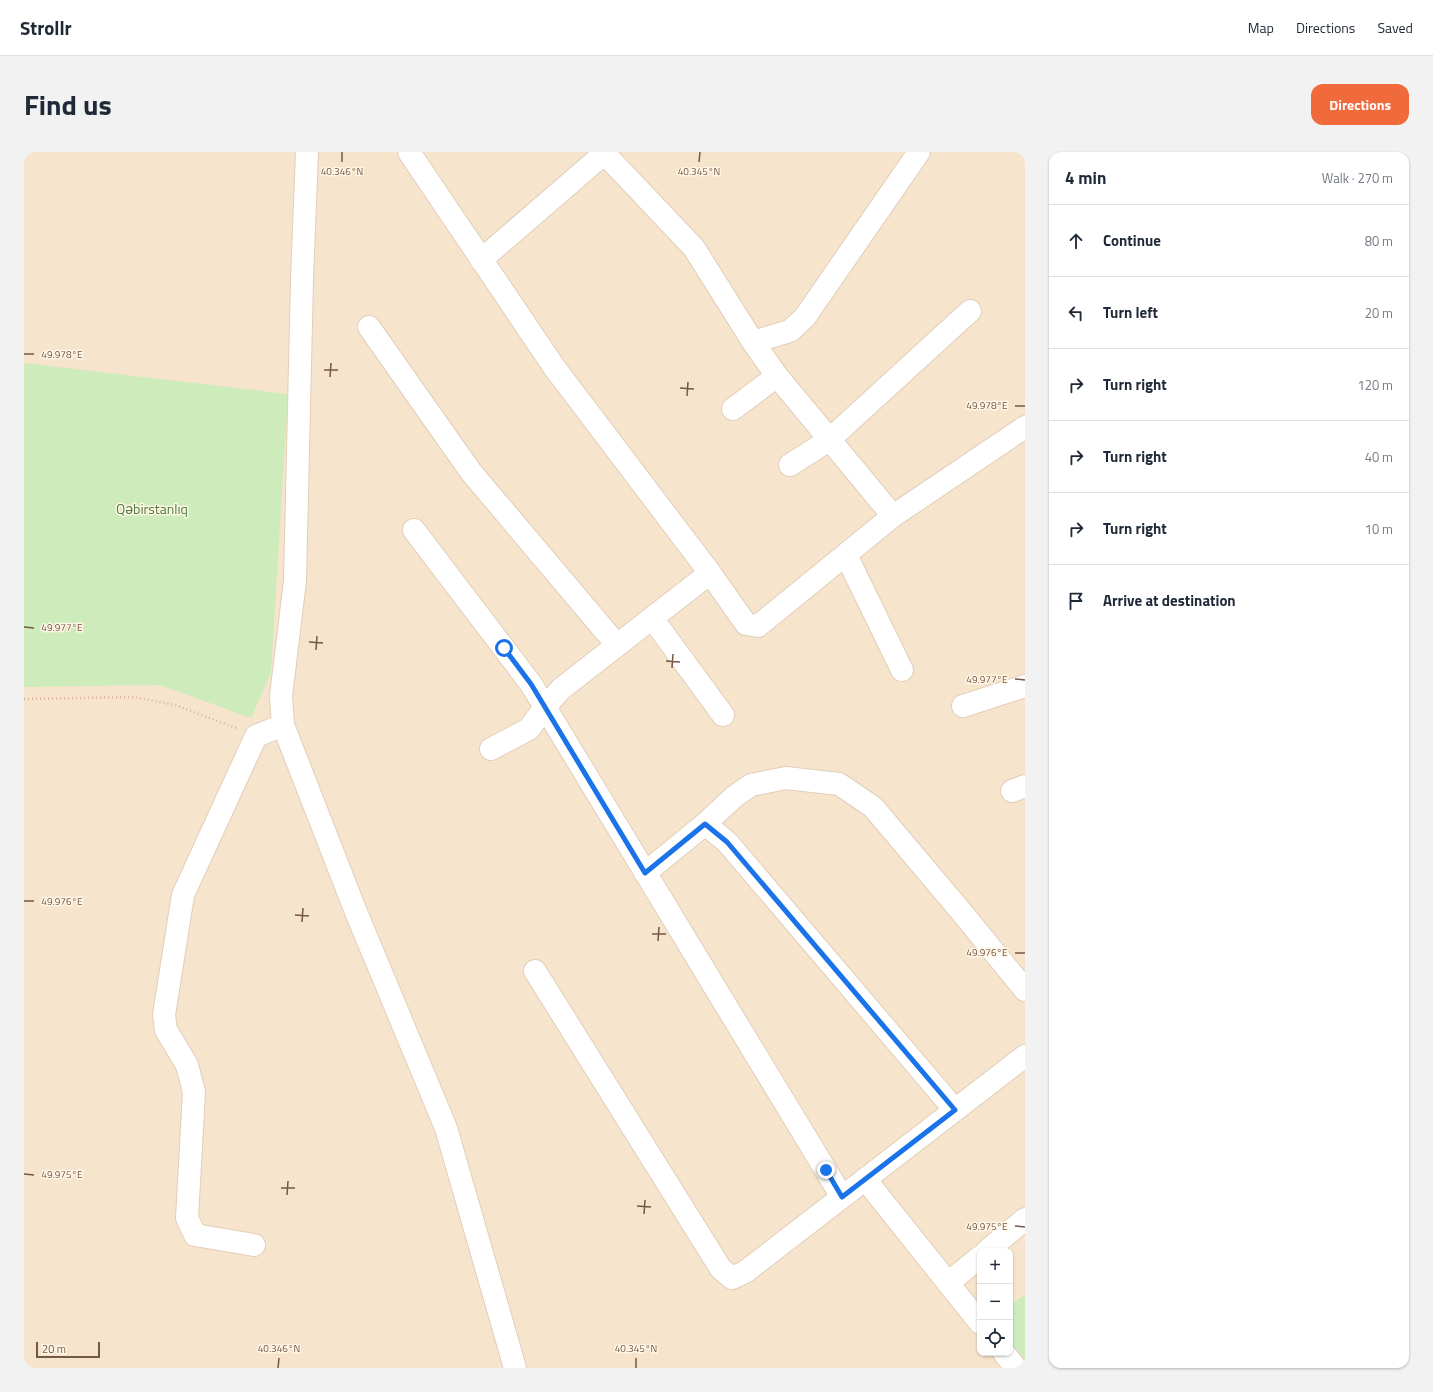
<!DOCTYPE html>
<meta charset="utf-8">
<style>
body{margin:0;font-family:"Titillium Web",sans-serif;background:#f2f2f3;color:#1f2937}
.controls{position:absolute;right:12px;bottom:12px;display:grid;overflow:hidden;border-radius:8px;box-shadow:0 1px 3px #0004}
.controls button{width:36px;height:36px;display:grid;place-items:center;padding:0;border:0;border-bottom:1px solid #e0e1e3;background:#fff;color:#1f2937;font:20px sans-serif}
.scale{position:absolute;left:12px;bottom:10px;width:64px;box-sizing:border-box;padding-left:4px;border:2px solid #755845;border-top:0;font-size:11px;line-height:14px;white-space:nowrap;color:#755845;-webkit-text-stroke:3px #fff6e6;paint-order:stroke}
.stop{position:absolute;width:12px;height:12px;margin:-9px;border:3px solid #1a73e8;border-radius:50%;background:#fff}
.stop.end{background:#1a73e8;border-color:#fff;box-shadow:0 1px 4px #0008}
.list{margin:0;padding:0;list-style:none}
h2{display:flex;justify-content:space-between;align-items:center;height:52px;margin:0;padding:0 16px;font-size:17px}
h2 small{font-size:13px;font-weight:400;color:#747a83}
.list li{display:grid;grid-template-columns:26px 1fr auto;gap:12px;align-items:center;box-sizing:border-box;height:72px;padding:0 16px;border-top:1px solid #e0e1e3}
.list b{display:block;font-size:15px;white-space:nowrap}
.list em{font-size:13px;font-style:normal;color:#747a83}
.icon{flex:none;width:22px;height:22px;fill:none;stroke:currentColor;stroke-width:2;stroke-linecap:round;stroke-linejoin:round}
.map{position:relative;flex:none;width:1001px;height:1216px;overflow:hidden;border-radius:12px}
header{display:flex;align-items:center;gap:24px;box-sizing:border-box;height:56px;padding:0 20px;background:#fff;border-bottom:1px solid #e0e1e3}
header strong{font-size:19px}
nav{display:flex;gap:22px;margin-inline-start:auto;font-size:14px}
.intro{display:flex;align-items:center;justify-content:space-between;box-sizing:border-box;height:96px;padding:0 24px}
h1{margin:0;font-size:28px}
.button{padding:10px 18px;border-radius:12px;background:#f06a3b;color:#fff;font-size:14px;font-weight:700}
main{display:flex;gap:24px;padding:0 24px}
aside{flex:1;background:#fff;border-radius:12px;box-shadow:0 1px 3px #0004}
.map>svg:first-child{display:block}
.residential{fill:#f6e4cc;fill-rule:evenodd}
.green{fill:#ceebbc}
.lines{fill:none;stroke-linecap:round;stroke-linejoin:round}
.minor-casing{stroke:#e2ceba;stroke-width:24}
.path{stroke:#d9b498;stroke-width:2.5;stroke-dasharray:1 3;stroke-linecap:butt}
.minor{stroke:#fff;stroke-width:22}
.route{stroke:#1a73e8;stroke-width:5}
.ticks{fill:none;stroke:#755845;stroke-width:1.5}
.labels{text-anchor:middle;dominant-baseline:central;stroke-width:3;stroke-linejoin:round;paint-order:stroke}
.park-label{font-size:14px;fill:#4c7b3c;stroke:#fff6e6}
.ticks-label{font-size:10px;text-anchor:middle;fill:#755845;stroke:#fff6e6;stroke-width:3;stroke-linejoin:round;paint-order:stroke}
</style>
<header>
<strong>Strollr</strong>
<nav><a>Map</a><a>Directions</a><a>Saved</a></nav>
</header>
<div class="intro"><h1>Find us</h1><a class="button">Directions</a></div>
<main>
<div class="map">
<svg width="1001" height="1216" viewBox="0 0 1001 1216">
<rect width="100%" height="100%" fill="#fef3de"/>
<!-- residential -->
<path class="residential" d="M0 0H1001V1216H0ZM956 1099H986V1201H956Z"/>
<!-- green -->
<path class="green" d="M0 211 264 242 247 521 227 566 136 533 0 535Z
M1001 1143V1212L986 1193V1153Z"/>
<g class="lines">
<defs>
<path id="minor" d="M283 0 278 127 271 429 257 544 259 573 332 760 422 976 491 1216
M385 0 530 215 686 421 722 472 734 474 869 364 1001 275
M579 0 670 96 729 190 753 224 869 364
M457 108 582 0
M345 175 447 320 593 493
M729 190 766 179 781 165 895 0
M709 257 753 224
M766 313 805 288 946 159
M390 378 507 532 818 1045
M822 403 878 518
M628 466 699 563
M939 554 1001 534
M467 597 505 577 521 555 537 537 686 421
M988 639 1001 634
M681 672 710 645 727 633 762 626 815 632 849 655 940 763 1001 838
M621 721 681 672 703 690 931 958
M511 819 697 1117 708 1126 721 1120 1001 904
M841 1027 956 1171
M230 1093 171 1083 163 1066 170 940 163 913 142 878 140 863 159 743 232 584 259 573
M963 1099 1001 1067
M924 1131 956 1105
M980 1201 992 1216"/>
</defs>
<!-- minor casing -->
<use href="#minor" class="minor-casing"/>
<!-- path -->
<path class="path" d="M0 547 110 545 151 553 212 576"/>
<!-- minor -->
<use href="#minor" class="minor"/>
</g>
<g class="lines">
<!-- route -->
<path class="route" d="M480 496 507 532 621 721 681 672 703 690 931 958 818 1045 802 1018"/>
</g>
<!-- ticks -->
<path class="ticks" d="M318 10V0M675 10 676 0M0 202H10M300 218H314M306 225 307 211M656 236 670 237M663 244 664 230M991 254H1001M0 475 10 476M285 490 299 491M292 498 293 484M642 509 656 510M648 516 649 502M991 527 1001 528M0 749H10M271 763 285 764M278 770 279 756M628 782H642M634 789 635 775M991 801H1001M0 1022 10 1023M257 1036H271M263 1043 264 1029M613 1054 627 1055M620 1062 621 1048M991 1074 1001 1075M254 1216 255 1206M612 1216V1206"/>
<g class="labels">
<!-- park labels -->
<g class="park-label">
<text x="128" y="356">Qəbirstanlıq</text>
</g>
</g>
<g class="ticks-label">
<text x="675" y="23">40.345°N</text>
<text x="318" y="23">40.346°N</text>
<text x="38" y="206">49.978°E</text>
<text x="963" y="257">49.978°E</text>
<text x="38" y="479">49.977°E</text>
<text x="963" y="531">49.977°E</text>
<text x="38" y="753">49.976°E</text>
<text x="963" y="804">49.976°E</text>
<text x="38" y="1026">49.975°E</text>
<text x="963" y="1078">49.975°E</text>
<text x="255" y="1200">40.346°N</text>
<text x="612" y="1200">40.345°N</text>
</g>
</svg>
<div class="controls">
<button>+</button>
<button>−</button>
<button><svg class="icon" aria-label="locate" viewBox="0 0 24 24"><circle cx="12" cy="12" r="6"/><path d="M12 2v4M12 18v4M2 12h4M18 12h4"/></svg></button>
</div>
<div class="scale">20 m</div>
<div class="stop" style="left:480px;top:496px"></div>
<div class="stop end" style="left:802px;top:1018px"></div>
</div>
<aside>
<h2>4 min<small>Walk · 270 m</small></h2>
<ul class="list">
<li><svg class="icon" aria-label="ahead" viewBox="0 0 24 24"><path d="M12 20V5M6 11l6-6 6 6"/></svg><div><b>Continue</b></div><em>80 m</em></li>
<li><svg class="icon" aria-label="left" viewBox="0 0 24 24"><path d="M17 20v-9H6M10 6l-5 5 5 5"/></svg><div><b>Turn left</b></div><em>20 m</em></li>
<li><svg class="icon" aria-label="right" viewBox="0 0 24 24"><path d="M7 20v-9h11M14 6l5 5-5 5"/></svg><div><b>Turn right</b></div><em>120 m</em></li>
<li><svg class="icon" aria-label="right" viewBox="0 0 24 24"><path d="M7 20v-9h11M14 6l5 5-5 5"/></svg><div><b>Turn right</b></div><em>40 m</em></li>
<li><svg class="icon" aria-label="right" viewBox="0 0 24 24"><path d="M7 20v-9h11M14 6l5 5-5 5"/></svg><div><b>Turn right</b></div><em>10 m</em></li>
<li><svg class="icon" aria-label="arrive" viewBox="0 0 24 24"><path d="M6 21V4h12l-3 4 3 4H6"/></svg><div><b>Arrive at destination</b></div></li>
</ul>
</aside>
</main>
